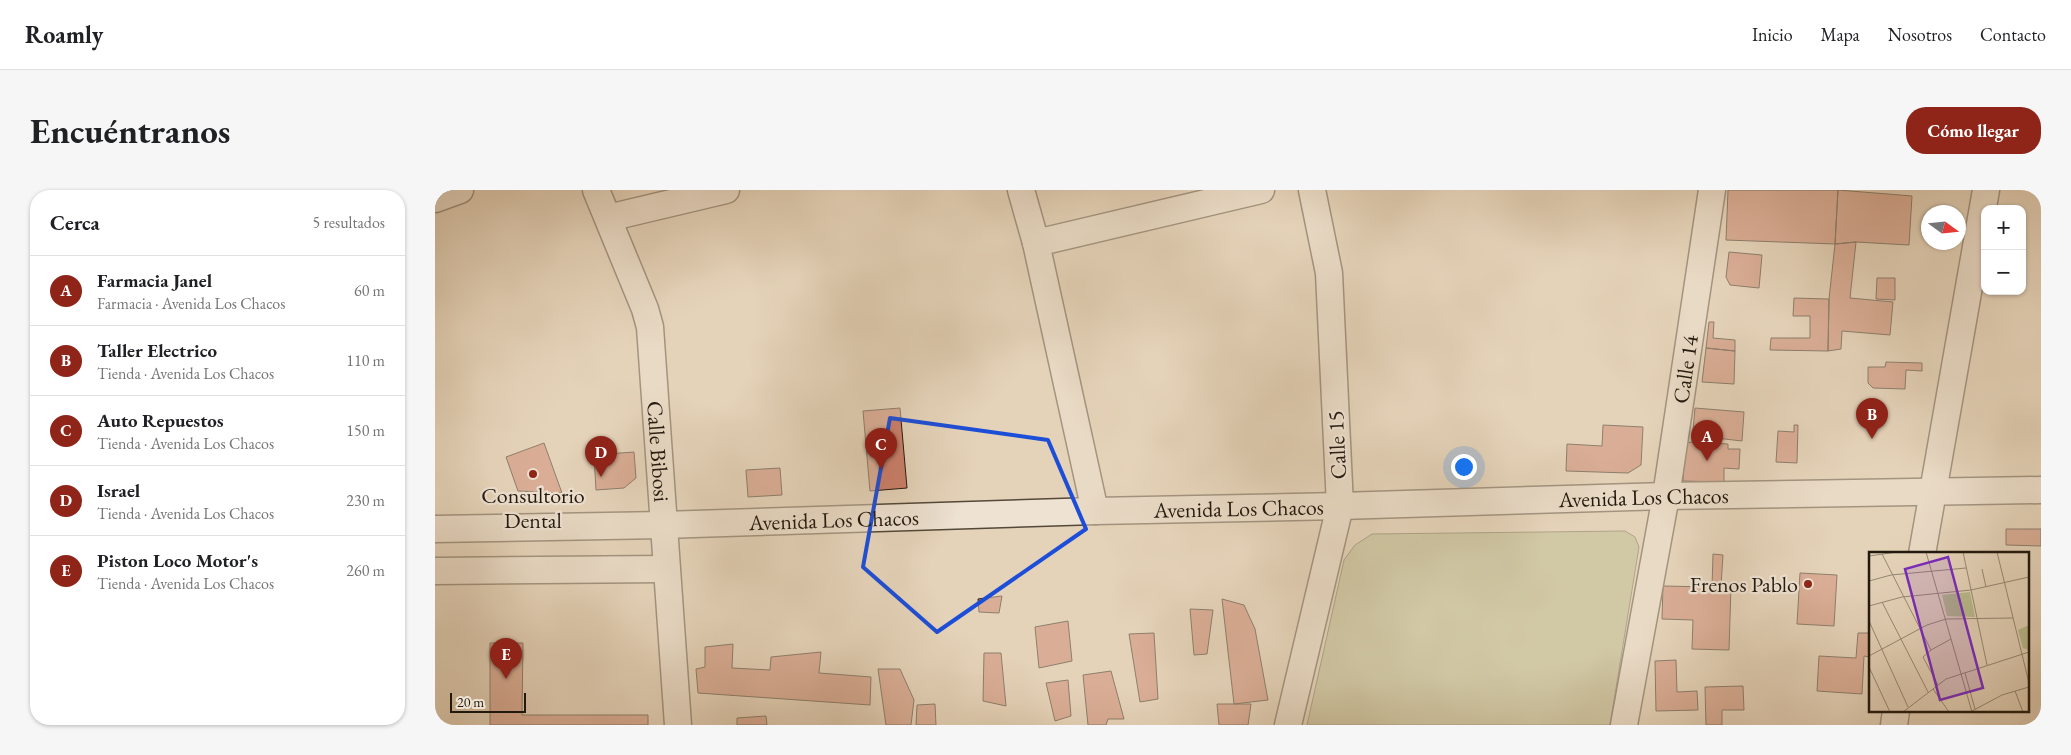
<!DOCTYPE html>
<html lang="es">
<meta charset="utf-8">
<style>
body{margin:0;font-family:"EB Garamond",serif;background:#f6f6f6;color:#202124}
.controls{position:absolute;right:15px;top:15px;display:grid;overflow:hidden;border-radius:10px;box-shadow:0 1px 4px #0004}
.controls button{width:45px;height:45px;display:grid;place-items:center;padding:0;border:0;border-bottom:1px solid #e0e0e0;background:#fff;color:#202124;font:25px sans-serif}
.compass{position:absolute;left:1486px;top:15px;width:45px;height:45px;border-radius:50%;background:#fff;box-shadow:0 1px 4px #0004;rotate:105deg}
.scale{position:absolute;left:15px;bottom:12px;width:76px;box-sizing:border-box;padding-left:5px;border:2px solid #22190e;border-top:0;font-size:14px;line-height:18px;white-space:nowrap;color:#22190e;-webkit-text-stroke:4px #eee2d2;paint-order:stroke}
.you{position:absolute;left:1028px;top:276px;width:18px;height:18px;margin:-12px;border:4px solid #fff;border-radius:50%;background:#1a73e8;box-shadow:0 0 0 8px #1a73e833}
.badge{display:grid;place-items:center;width:32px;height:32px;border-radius:50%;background:#8f2418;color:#fff;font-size:16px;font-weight:700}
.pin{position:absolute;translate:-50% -41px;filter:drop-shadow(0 1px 2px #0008)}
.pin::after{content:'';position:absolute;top:26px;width:18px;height:15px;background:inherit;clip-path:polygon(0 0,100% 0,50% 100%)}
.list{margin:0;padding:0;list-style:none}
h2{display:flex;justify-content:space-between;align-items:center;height:65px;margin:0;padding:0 20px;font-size:21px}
h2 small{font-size:16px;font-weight:400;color:#757577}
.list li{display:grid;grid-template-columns:32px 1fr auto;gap:15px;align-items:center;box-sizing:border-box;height:70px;padding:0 20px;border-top:1px solid #e0e0e0}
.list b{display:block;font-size:19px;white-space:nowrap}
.list p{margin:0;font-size:16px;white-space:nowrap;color:#757577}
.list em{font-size:16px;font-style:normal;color:#757577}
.map{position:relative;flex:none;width:1606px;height:535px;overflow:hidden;border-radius:20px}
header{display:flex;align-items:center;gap:30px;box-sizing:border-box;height:70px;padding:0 25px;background:#fff;border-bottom:1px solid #e0e0e0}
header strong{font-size:24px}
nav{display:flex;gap:28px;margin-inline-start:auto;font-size:18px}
.intro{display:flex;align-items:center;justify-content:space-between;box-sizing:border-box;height:120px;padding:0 30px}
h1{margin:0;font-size:35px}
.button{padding:12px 22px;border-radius:20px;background:#8f2418;color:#fff;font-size:18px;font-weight:700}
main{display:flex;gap:30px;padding:0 30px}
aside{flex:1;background:#fff;border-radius:20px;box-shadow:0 1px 4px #0004}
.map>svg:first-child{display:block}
.green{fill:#b8bb8c;stroke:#6d6a4d}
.building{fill:#cc806c;stroke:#22190e}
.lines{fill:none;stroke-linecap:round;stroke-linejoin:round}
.minor-casing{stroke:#534839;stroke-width:29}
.minor{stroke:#eee2d2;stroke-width:26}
.marked{fill:none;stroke:#1d4ed8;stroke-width:4;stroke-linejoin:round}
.poi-dot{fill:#8f2418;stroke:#eee2d2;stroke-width:2}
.labels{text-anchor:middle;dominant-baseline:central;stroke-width:4.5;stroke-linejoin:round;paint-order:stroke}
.street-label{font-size:22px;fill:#22190e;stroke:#eee2d2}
.poi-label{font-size:22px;fill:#22190e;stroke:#eee2d2}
.inset-road{fill:none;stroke:#978975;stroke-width:1}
.view{fill:#7b2cbf;fill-opacity:0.15;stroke:#7b2cbf;stroke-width:2.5}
.inset-edge{fill:none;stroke:#22190e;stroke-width:2.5}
</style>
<header>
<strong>Roamly</strong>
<nav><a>Inicio</a><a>Mapa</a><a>Nosotros</a><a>Contacto</a></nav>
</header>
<div class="intro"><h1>Encuéntranos</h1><a class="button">Cómo llegar</a></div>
<main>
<aside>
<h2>Cerca<small>5 resultados</small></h2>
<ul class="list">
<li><span class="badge">A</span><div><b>Farmacia Janel</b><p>Farmacia · Avenida Los Chacos</p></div><em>60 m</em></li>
<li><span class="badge">B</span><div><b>Taller Electrico</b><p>Tienda · Avenida Los Chacos</p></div><em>110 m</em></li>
<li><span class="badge">C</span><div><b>Auto Repuestos</b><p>Tienda · Avenida Los Chacos</p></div><em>150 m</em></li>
<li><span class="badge">D</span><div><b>Israel</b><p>Tienda · Avenida Los Chacos</p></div><em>230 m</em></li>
<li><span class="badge">E</span><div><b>Piston Loco Motor's</b><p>Tienda · Avenida Los Chacos</p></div><em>260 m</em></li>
</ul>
</aside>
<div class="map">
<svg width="1606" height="535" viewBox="0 0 1606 535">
<rect width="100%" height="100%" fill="#e5d3b9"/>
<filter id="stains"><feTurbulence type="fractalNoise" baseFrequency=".004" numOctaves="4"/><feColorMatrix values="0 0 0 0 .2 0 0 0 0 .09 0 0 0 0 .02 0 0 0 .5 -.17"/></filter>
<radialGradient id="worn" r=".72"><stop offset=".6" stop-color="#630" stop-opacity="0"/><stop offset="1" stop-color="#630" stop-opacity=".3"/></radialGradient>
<!-- green -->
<path class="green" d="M1190 341 1200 347 1204 357 1175 535H872L909 370 920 355 937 344Z"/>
<!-- building -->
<path class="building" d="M1293 0H1403L1400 54 1291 50Z
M1403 0 1477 6 1474 55 1421 52 1400 54Z
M1421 52 1415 108 1458 112 1455 145 1407 141 1406 159 1393 161 1394 109 1400 54Z
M1294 62 1327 65 1324 98 1295 95 1291 87Z
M1442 88H1460V110L1441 109Z
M1359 108 1394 109 1393 161 1335 160 1336 148H1375V126H1358Z
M1274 132H1279L1278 148 1300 150V161L1271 158Z
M1271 158 1300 161 1299 194 1267 192Z
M1451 172 1487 173V181L1471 180 1470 199 1438 198 1433 193V177H1450Z
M465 218 472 298 435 301 428 221Z
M1260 218 1309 222 1307 251 1272 247 1270 252 1257 251Z
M1168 235 1208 237 1206 275 1193 283 1131 281 1132 254 1167 256Z
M1359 235H1363L1362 273 1341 272 1343 241 1359 242Z
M1250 252 1293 254V259H1305L1304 279 1289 278V292L1248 291Z
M109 253 127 303 83 301 71 267Z
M199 262 201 288 189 298 161 300 159 265Z
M345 278 347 305 313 307 311 280Z
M1571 339H1606V356L1571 355Z
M1278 364 1288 365 1286 395 1296 396 1294 460 1257 459 1258 430 1227 429 1228 396 1277 397Z
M1365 383 1402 385 1399 436 1362 434Z
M567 406 564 423 544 422 543 409Z
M787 409 809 415 820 439 833 510 799 514Z
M755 419 778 420 772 464 759 465Z
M633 431 637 471 604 478 600 437Z
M719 443 723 509 705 512 694 444Z
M1423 443H1435V467L1429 466 1427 504 1382 501 1384 466 1421 468Z
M55 453H88L87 525H213V535H55Z
M298 454 297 478 335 480 336 467 386 462 384 483 436 487 435 515 263 503 261 479 270 477V457Z
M549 463H566L571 516 548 511Z
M1241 470 1242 502 1262 501 1263 520 1221 521 1220 471Z
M443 479H465L479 510 476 535H451Z
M676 481 689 529H673L671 535H653L648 485Z
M633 490 636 526 620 531 611 493Z
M1308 496 1309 520H1287V535H1271L1270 497Z
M500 514 501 535H481L482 515Z
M782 514H816L813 535H784Z
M331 526 332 535H302V528Z"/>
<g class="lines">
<defs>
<g id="minor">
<path id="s1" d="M161 0 210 119 215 137 243 535"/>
<path d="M586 0 601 53"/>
<path d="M0 9 25 0"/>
<path d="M173 28 291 0"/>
<path d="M660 321 601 53 826 0"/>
<path id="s2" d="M0 339 228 335 660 321 905 316 1231 306 1606 300"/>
<path d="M1487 364 1551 0"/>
<path d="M0 381 231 379"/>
<path d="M853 535 905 316 894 83 877 0"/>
<path id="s3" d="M1189 535 1231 306 1277 0"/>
<path d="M1459 535 1461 521"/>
</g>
</defs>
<!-- minor casing -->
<use href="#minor" class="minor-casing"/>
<!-- minor -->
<use href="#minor" class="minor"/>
</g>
<!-- marked area -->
<path d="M0 0H1606V535H0ZM455 228 613 250 651 339 502 442 428 377Z" fill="#e5d3b9" fill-opacity=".55" fill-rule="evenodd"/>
<path class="marked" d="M455 228 613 250 651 339 502 442 428 377Z"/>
<!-- markers -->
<g class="poi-dot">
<circle cx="98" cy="284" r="5"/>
<circle cx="1373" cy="394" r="5"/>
</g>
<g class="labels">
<!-- street labels -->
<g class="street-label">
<text stroke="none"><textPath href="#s3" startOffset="361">Calle 14</textPath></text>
<text transform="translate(902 255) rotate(-93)">Calle 15</text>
<text stroke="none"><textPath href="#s1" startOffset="272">Calle Bibosi</textPath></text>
<text stroke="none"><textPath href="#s2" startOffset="1209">Avenida Los Chacos</textPath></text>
<text stroke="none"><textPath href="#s2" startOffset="804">Avenida Los Chacos</textPath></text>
<text stroke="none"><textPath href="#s2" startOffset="399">Avenida Los Chacos</textPath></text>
</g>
<!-- poi labels -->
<g class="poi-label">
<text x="98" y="305">Consultorio<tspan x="98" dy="25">Dental</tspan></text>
<text x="1363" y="394" text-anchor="end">Frenos Pablo</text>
</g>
</g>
<!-- overview -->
<g transform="translate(1434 362)">
<rect width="160" height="160" fill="#e5d3b9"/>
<path d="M101 40 106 65 78 64 73 43ZM160 73V97L159 98 154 96 149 78Z" fill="#b8bb8c"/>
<path class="inset-road" d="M57 0 103 160M94 0 118 113M128 0 160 131M13 2 62 98 82 87M0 4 28 0M113 17 117 35M0 29 22 23 97 16M13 50 59 140M0 54 33 45 102 38 160 25M0 69 39 155M62 98 54 105 69 133M0 104 58 73 77 67 144 66M0 115 21 160M96 121 106 157M64 137 80 160M146 139 154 160M103 159 133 143 160 135M34 160 77 127 160 100"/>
<path class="view" d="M79 5 114 136 71 148 36 17Z"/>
<rect width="160" height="160" class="inset-edge"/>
</g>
<rect width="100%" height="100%" filter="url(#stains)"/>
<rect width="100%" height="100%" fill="url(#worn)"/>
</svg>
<div class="controls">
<button>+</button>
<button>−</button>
</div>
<svg class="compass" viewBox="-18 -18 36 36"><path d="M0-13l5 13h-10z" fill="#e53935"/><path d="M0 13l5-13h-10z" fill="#757577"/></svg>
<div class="scale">20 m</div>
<div class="you"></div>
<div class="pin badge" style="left:1272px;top:271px">A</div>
<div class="pin badge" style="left:1437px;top:249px">B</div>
<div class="pin badge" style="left:446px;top:279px">C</div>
<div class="pin badge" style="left:166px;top:287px">D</div>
<div class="pin badge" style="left:71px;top:489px">E</div>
</div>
</main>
